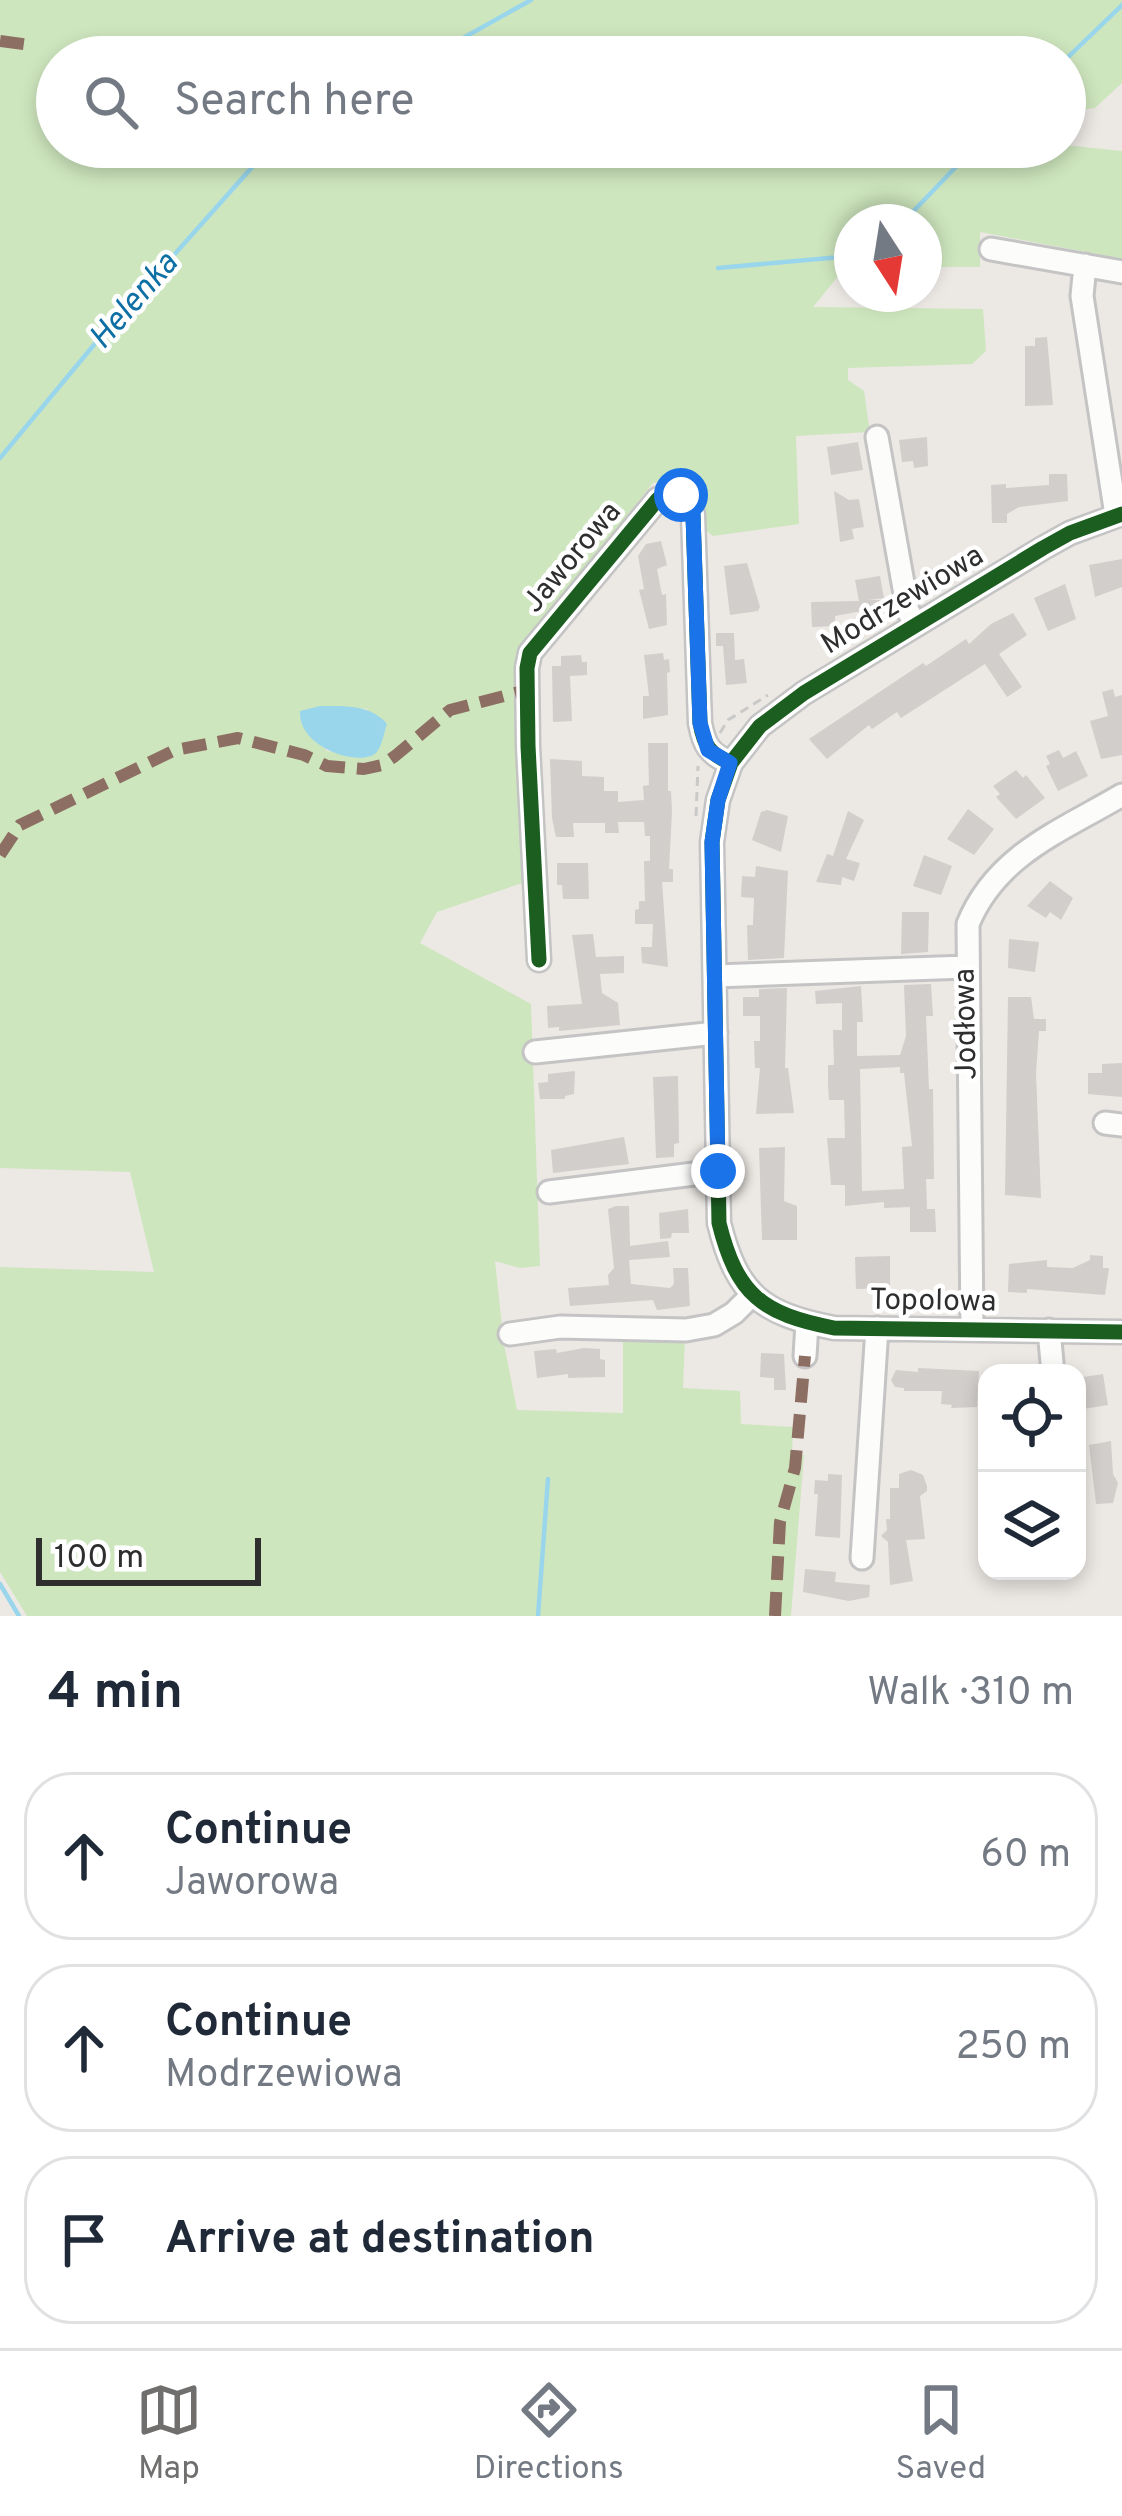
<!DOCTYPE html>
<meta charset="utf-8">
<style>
body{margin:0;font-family:Overpass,sans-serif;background:#f2f2f3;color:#1f2937}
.controls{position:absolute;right:36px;bottom:36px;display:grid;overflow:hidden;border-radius:24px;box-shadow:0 6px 18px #0003}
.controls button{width:108px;height:108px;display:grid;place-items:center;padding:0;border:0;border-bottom:3px solid #e0e1e3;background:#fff;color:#1f2937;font:60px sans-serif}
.compass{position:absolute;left:834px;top:204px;width:108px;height:108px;border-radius:50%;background:#fff;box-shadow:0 6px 18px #0003;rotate:168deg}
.scale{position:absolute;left:36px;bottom:30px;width:225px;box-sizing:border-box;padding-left:12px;border:6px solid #2e2e2e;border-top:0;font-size:33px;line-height:42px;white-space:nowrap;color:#2e2e2e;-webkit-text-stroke:9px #fff;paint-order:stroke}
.stop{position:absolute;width:36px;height:36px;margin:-27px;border:9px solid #1a73e8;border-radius:50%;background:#fff}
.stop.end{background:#1a73e8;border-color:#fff;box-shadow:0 3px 12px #0008}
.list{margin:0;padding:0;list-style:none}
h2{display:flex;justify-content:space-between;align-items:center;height:156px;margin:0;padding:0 48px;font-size:51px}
h2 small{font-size:39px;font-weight:400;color:#747a83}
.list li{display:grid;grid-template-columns:78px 1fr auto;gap:36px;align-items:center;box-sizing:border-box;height:168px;margin:0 24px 24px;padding:0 24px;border:3px solid #e0e1e3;border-radius:48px}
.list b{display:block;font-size:45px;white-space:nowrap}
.list p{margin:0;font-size:39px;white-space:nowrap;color:#747a83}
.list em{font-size:39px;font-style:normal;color:#747a83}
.icon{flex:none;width:66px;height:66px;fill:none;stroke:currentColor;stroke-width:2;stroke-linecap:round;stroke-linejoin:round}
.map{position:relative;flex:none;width:1122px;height:1616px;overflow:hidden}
.search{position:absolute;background:#fff;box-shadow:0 6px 18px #0003;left:36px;right:36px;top:36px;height:132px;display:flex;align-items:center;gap:30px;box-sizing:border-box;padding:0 42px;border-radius:66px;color:#747a83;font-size:45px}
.sheet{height:732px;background:#fff}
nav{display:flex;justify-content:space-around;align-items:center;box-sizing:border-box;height:168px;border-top:3px solid #e0e1e3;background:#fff;font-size:33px;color:#747a83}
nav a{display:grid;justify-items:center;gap:6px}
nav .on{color:#706f6e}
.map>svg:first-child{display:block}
.green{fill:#cee6be;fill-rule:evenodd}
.water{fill:#99d6ec}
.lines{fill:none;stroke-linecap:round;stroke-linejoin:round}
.stream{stroke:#99d6ec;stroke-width:4.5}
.building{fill:#d1cecb;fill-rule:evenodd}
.minor-casing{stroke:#c5c4c5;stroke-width:27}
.path{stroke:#c9c9c8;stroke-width:3;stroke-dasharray:9 6;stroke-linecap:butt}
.minor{stroke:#fcfcfb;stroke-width:21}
.quiet{stroke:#8d6e63;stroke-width:12;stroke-dasharray:24 12;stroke-linecap:butt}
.cycleway-casing{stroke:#fff;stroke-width:22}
.cycleway{stroke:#1b5e20;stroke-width:15}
.route{stroke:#1a73e8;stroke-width:15}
.labels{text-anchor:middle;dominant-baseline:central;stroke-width:9;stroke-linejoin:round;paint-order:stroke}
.street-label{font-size:30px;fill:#2e2e2e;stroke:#fff}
.water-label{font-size:33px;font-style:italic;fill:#0d6fa3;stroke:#fff}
</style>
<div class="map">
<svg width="1122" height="1616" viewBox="0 0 1122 1616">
<rect width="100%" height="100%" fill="#ece8e4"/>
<!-- green -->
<path class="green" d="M0 0H1122V83L1095 108 1065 112V57H57V147L1065 145 1122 151V259L980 232V267H924V222H852V268H845L813 307 983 309 986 351 972 364 848 368V380L864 391 870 432 796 436 799 524 713 536 704 529 700 498C685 486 673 479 653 483L517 655 528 881 437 912 420 943 531 1004 540 1266 520 1268 495 1261 504 1344 517 1410 623 1413V1337H685L683 1388 740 1391 741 1424 793 1427 792 1455H804L791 1616H27L0 1572V1267L154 1272 130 1172 0 1168ZM320 706 367 709 370 757 327 751 300 712Z"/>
<!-- water -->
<path class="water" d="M320 706C343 706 371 704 387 724 384 732 382 747 376 753 361 767 298 749 300 711Z"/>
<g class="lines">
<!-- stream -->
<path class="stream" d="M429 57 531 0
M1065 60 1122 5
M903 222 975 147
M718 268 852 256
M0 458 93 346 270 147
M0 1584 19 1616
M538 1616 548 1479"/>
</g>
<!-- building -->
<path class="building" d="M1047 337 1053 405 1025 406V346H1035V338Z
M927 437 928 466 914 468 913 461 902 462 899 440Z
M858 442 863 470 831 475 827 447Z
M1049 474H1067L1068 501 1019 507 1007 514V523H992L991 485 1006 484V488L1049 485Z
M834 491 849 500 859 499 864 527 852 529 854 539 840 542Z
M661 541 667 565 657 569 662 595 666 594 667 625 649 629 639 590 644 589 638 556 646 544Z
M1122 559V587L1095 597 1089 565Z
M747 563 760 607 758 611 730 615 724 566Z
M880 576 884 598 868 600H883V607L835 616V626L812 627 811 602 859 601 855 580Z
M1065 584 1076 619 1048 631 1034 598Z
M1013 613 1027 635 999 654 1022 687 1007 697 985 664 901 718 897 712 872 729 869 725 827 759 809 739 923 663 926 666 966 639 969 644 991 624Z
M716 633H734L735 660 744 659 747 683 726 685 723 646H716Z
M663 653 664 660 669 659 670 672 667 673 668 715 643 719V696H649L644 655Z
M581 655 582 662H587V675L570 676 572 721 553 722 552 666H561V656Z
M1113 689 1115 697 1122 695V755L1101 759 1090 721 1108 716 1102 692Z
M648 743H668V791H671L672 811 669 869H673V882H662L668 967 642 963 641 947H652L653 924H635V910L639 909V901H645L644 861H650V836H645L644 822H618L619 833H605V823H573L574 837H556L552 818 550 759 582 761V776L604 777V791H618V802L644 800 643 786 649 785Z
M1059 750 1063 758 1076 751 1088 776 1058 791 1046 766 1050 764 1046 756Z
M1016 770 1023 778 1026 775 1045 798 1016 819 996 797 1000 794 993 786Z
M968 809 994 829 974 855 947 839Z
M767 810 788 816 781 852 752 840 761 812Z
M848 811 864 820 846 859 860 863 854 881 842 877 841 885 816 882 827 854 833 856Z
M924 855 952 866 941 895 913 886Z
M557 863H588L589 899H563L562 885H557Z
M756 866 788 871 784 958 748 960 747 925H753L754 898 741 897 742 876 755 877Z
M1050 881 1073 898 1061 920 1050 912 1046 918 1027 906Z
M902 912H929L928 952 901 954Z
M593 934 596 957 624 956V973L600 974 602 993 618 1003 620 1025 559 1031V1027L548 1028 547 1006 582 1004 572 935Z
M1009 939 1039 942 1035 972 1008 968Z
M931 984 933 1016H926L929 1089H933L934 1179H926L927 1209H935L936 1232H910V1207L884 1208V1202L845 1206V1185H831L827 1138H845L844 1100H829L828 1084V1065H834L833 1030H842V1003L816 1004 815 991 861 986 863 1022H857V1056L900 1055 906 1036 904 985ZM900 1067V1073H904L912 1146 902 1147 904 1189 862 1191 860 1069Z
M787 988 785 1068H788L794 1113 756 1114 760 1068H755L754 1041H760V1016H743V997H759V989Z
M1008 997H1031L1034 1019H1046V1031H1039L1036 1073 1041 1198 1005 1195Z
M1122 1063V1097L1088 1094V1073H1102V1064Z
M575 1071 574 1094 565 1096V1099H540L538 1083 548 1082V1074Z
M678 1076 679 1143 674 1144V1157L656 1158 653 1077Z
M624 1137 629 1164 553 1173 551 1150Z
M785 1147 784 1201 797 1206V1240H762L759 1148Z
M616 1206H629L630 1246 668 1241 670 1257 629 1260 631 1284 670 1288 674 1284 673 1268H688L690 1306 657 1310 653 1300 570 1306 568 1288 609 1285 608 1275 614 1268 608 1209Z
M688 1209 689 1233H672L671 1238 660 1239 659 1213Z
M1090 1255 1103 1256V1268H1109L1105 1295 1027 1289V1293L1008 1292 1009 1264 1047 1260V1267L1073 1268 1090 1260Z
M890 1256V1288L856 1289 855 1257Z
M584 1348 600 1349V1359L605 1360V1377L568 1378V1374L537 1378 534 1351 556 1349 557 1353Z
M761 1353 784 1354 786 1390H774V1378L760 1377Z
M918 1368 979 1371 977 1407 951 1408 952 1405 941 1404 942 1391H904V1388L895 1387 891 1380 896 1370 918 1372Z
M1103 1374 1108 1405 1077 1410V1378Z
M1111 1441 1113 1474 1118 1483 1113 1503 1096 1504 1089 1445Z
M911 1470 923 1475 927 1486V1491L920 1496 925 1539 906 1540 913 1581 890 1585 888 1542 881 1536 887 1530 886 1519H890V1488H899V1474Z
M828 1474 842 1475 840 1538 815 1536 818 1494H814L815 1480 828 1481Z
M805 1569 836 1572 835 1582 870 1585 869 1597 849 1601 803 1592Z"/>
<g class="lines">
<defs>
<path id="minor" d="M991 249 1122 272
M1085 265 1082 296 1116 515
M877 437 908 611 916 625
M1122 514 1070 533 1043 548 804 693 760 726 731 763 718 800 712 842 719 1223C737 1295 762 1314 834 1328L1122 1332
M539 960 528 746 527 668 530 653 658 499 681 495 690 504 693 515 700 723C704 745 709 754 731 763
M715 976 966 967
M535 1052 716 1033
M1105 1123 1122 1125
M549 1192 718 1171
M972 1329 968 924C996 855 1061 831 1122 795
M1049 1330 1053 1373
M510 1334 560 1327 686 1330 714 1325 734 1313 751 1296
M805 1356 807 1323
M862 1558 877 1328"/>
</defs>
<!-- minor casing -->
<use href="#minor" class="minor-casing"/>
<!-- path -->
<path class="path" d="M720 733 728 720 768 695
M696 816 698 766"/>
<!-- minor -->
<use href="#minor" class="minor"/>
<!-- quiet -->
<path class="quiet" d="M0 41 30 45
M0 855 20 825 175 750 238 738 304 755 327 766 364 769 382 765 395 756 450 710 527 690
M775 1616 780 1522 795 1468 805 1356"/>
<defs>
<path id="cycleway" d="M1122 514 1070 533 1043 548 804 693 760 726 731 763 718 800 712 842 719 1223C737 1295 762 1314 834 1328L1122 1332
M539 960 528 746 527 668 530 653 658 499 681 495 690 504 693 515 700 723C704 745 709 754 731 763"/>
</defs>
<!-- cycleway casing -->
<use href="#cycleway" class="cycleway-casing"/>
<!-- cycleway -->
<use href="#cycleway" class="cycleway"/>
</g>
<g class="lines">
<!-- route -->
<path class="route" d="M681 495 690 504 693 515 700 723 708 750 730 763 718 800 712 842 718 1171"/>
</g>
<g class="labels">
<!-- street labels -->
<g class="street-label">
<text transform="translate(573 558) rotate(-50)">Jaworowa</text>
<text transform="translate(903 601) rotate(-31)">Modrzewiowa</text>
<text transform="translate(967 1024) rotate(-91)">Jodłowa</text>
<text transform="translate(933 1302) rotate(1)">Topolowa</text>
</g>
<!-- water labels -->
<g class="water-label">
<text transform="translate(135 302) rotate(-49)">Helenka</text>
</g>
</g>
</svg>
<div class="controls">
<button><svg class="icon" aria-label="locate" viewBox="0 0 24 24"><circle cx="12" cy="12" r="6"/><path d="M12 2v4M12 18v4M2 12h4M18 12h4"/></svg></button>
<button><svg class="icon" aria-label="layers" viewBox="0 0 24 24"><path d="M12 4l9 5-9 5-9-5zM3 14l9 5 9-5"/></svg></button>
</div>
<svg class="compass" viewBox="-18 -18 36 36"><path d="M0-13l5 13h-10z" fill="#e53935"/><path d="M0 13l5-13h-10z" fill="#747a83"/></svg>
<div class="scale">100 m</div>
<div class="stop" style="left:681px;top:495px"></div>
<div class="stop end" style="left:718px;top:1171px"></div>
<div class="search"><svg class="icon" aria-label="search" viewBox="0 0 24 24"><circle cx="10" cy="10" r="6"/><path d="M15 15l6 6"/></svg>Search here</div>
</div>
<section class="sheet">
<h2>4 min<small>Walk · 310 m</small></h2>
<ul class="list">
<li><svg class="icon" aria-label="ahead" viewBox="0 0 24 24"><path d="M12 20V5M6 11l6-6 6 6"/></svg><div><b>Continue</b><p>Jaworowa</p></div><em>60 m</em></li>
<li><svg class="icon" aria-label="ahead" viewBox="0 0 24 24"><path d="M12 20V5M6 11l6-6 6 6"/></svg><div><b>Continue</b><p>Modrzewiowa</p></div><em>250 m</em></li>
<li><svg class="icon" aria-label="arrive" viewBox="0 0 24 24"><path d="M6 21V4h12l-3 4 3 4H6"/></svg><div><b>Arrive at destination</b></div></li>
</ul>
</section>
<nav>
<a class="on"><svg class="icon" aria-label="map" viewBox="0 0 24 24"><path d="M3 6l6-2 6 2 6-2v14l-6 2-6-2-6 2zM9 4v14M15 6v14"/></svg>Map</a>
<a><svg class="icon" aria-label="directions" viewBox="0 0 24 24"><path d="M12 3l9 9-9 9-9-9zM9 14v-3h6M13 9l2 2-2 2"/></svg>Directions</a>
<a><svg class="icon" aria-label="saved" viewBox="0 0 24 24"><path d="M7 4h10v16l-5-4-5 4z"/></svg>Saved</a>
</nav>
